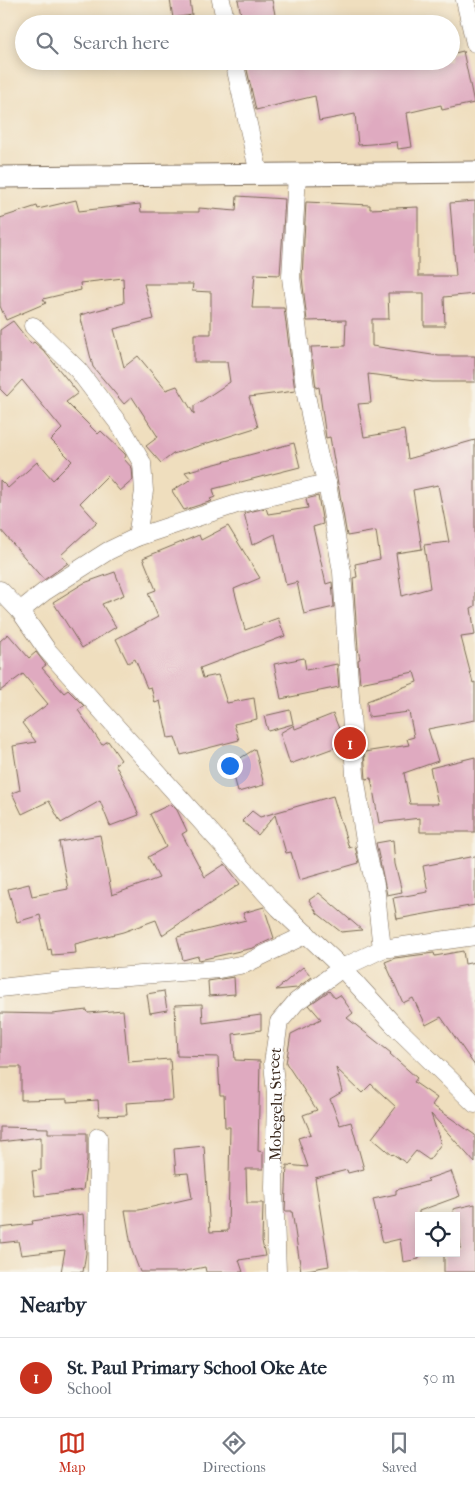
<!DOCTYPE html>
<style>
body{margin:0;font-family:"IM FELL French Canon",serif;background:#f2f2f3;color:#1f2937}
.controls{position:absolute;right:15px;bottom:15px;display:grid;overflow:hidden;border-radius:0px;box-shadow:0 2px 12px #0003}
.controls button{width:45px;height:45px;display:grid;place-items:center;padding:0;border:0;border-bottom:1px solid #e0e1e3;background:#fff;color:#1f2937;font:25px sans-serif}
.you{position:absolute;left:229px;top:765px;width:18px;height:18px;margin:-12px;border:4px solid #fff;border-radius:50%;background:#1a73e8;box-shadow:0 0 0 8px #1a73e833}
.badge{display:grid;place-items:center;width:32px;height:32px;border-radius:50%;background:#c8321e;color:#fff;font-size:16px;font-weight:700}
.pin{position:absolute;translate:-50% -50%;border:2px solid #fff;box-shadow:0 1px 5px #0006}
.list{margin:0;padding:0;list-style:none}
h2{display:flex;justify-content:space-between;align-items:center;height:65px;margin:0;padding:0 20px;font-size:21px}
h2 small{font-size:16px;font-weight:400;color:#747a83}
.list li{display:grid;grid-template-columns:32px 1fr auto;gap:15px;align-items:center;box-sizing:border-box;height:80px;padding:0 20px;border-top:1px solid #e0e1e3}
.list b{display:block;font-size:19px;white-space:nowrap}
.list p{margin:0;font-size:16px;white-space:nowrap;color:#747a83}
.list em{font-size:16px;font-style:normal;color:#747a83}
.icon{flex:none;width:28px;height:28px;fill:none;stroke:currentColor;stroke-width:2;stroke-linecap:round;stroke-linejoin:round}
.map{position:relative;flex:none;width:475px;height:1272px;overflow:hidden}
.search{position:absolute;background:#fff;box-shadow:0 2px 12px #0003;left:15px;right:15px;top:15px;height:55px;display:flex;align-items:center;gap:12px;box-sizing:border-box;padding:0 18px;border-radius:28px;color:#747a83;font-size:19px}
.sheet{height:145px;background:#fff}
nav{display:flex;justify-content:space-around;align-items:center;box-sizing:border-box;height:70px;border-top:1px solid #e0e1e3;background:#fff;font-size:14px;color:#747a83}
nav a{display:grid;justify-items:center;gap:2px}
nav .on{color:#c8321e}
.map>svg:first-child{display:block}
.building{fill:#dfaac0;fill-rule:evenodd}
.lines{fill:none;stroke-linecap:round;stroke-linejoin:round}
.minor-casing{stroke:#7a6956;stroke-width:19}
.tertiary-casing{stroke:#7a6956;stroke-width:23}
.minor{stroke:#fff;stroke-width:18}
.tertiary{stroke:#fff;stroke-width:21}
.labels{text-anchor:middle;dominant-baseline:central;stroke-width:5;stroke-linejoin:round;paint-order:stroke}
.street-label{font-size:16px;fill:#3b2a1e;stroke:#f7f3e8}
</style>
<div class="map">
<svg width="475" height="1272" viewBox="0 0 475 1272">
<rect width="100%" height="100%" fill="#f7f3e8"/>
<filter id="ink" filterUnits="userSpaceOnUse"><feTurbulence type="fractalNoise" baseFrequency=".02" numOctaves="2"/><feDisplacementMap in="SourceGraphic" scale="10" xChannelSelector="R" yChannelSelector="G"/><feConvolveMatrix kernelMatrix="1 2 1 2 8 2 1 2 1" color-interpolation-filters="sRGB"/></filter>
<filter id="wash" filterUnits="userSpaceOnUse"><feTurbulence type="fractalNoise" baseFrequency=".0096" numOctaves="4" result="noise"/><feDisplacementMap in="SourceGraphic" scale="20" xChannelSelector="R" yChannelSelector="G"/><feGaussianBlur stdDeviation="1.12" result="paint"/><feColorMatrix in="noise" values="0 0 0 0 0 0 0 0 0 0 0 0 0 0 0 0 0 1.4 0 .05"/><feComposite in="paint" operator="in"/></filter>
<g filter="url(#wash)">
<rect width="100%" height="100%" fill="#efdebe"/>
<g id="blocks">
<!-- building -->
<path class="building" d="M170 0H190L192 15 173 18Z
M238 0H272L277 24H243Z
M463 51 474 103 442 110 441 105 407 113 412 147 398 149 397 142 358 145 355 114 319 121 315 96 256 110 245 61H451V54Z
M237 196 285 199 280 275 255 274 252 308H284L295 391 249 397 258 427 173 454 161 463 146 446 158 437 132 397 124 404 93 367 80 315 124 303 123 278 80 283 81 290 43 299 46 303 6 320 0 306V218L37 206 38 209 76 200 79 211 140 204 141 212H199V208L236 211ZM144 284H193L192 291 211 292V334H194V362H227L230 382 194 406V414L177 386 166 390 138 356 124 367 114 329 154 319Z
M475 201V294L444 297 445 326H424V293H388L389 319H372V346L439 356H475V382H432L368 374 371 403 358 404 364 437 404 430 408 459 475 440V606L471 608 475 635 461 637 473 683 475 682V720L428 729 438 761 404 773 410 804H438L430 768 475 757V832H420V818L379 823 371 778 366 779 364 752 409 745 407 739 414 737 409 712 368 717 367 701 417 682 414 672 360 683 358 660 360 659 358 649 353 578 357 577 355 564 380 559 376 531 347 536 330 437 326 438 319 387 316 388 311 347 345 346 346 320 307 321 302 277 306 202 370 205V209L418 207V276H456L450 203ZM438 485 449 542 424 545 430 588 402 596 396 553 422 549 413 490Z
M13 321 31 344 34 342 44 351 78 393 66 402 98 434 101 431 125 454 126 456 124 459 132 468 133 480 120 491 107 476 80 503 97 522 61 555 68 563 44 580 0 529V480L8 488 37 462 53 480 72 461 51 440 62 429 22 380 7 396 0 389V330Z
M294 443 300 467 213 489 215 497 210 499 212 501 184 510 172 491 191 479 185 472Z
M318 496 323 524 313 527 326 584 332 582 334 607 304 614 297 582 286 585 275 534 252 545 244 513 266 508 268 514 308 508 306 499Z
M228 526 260 578 234 589 245 630 278 618 285 636 200 668 203 678 218 675 227 703 254 698 257 719 234 724 239 740 181 755 175 737 168 738 160 701 155 703 151 687 147 688 135 659 128 663 116 639 158 617 148 593 156 590 143 558 199 535 201 540Z
M115 572 124 595 102 604 116 627 82 648 53 602 84 583Z
M8 634 29 658 36 652 46 665 42 668 64 693 68 690 84 706 78 710 102 745 108 741 121 760 115 764 128 789 139 815 110 826 100 801 61 823 49 801 22 814 12 793 20 790 13 746 36 742 22 723 48 704 23 674 0 691V641Z
M304 658 306 670 337 664 339 687 281 699 274 664Z
M290 710 293 724 268 731 264 716Z
M333 714 342 736V745L290 764 280 733 294 725 295 729Z
M255 749 264 785 238 792 231 764Z
M333 796 349 848 355 846 359 863 299 880 291 852 286 853 275 815 258 835 242 821 252 811 260 817Z
M171 804 177 810 187 831 182 834 205 877 225 864 240 884 162 935 156 920 123 932 75 944 76 953 52 955 51 949 48 950 40 915 17 922 8 889 29 884 32 896 68 889 59 842 100 835 112 895 159 878 148 857 166 847 150 814Z
M393 840 395 864 402 892 387 895 376 843Z
M475 856V905L397 919 393 898 428 892 423 866Z
M319 893 362 930 341 932 317 913 309 900Z
M264 907 274 938 253 948 204 959 199 960 198 956 183 960 177 937 246 920 243 913Z
M463 951 465 964 475 962V1066L441 1017 426 1025 413 998 403 1003 385 962 395 958 434 953 435 956Z
M303 967 312 977 297 988 276 990Z
M234 977 235 994 209 996 208 981Z
M164 991 167 1010 150 1013 147 994Z
M329 991 335 998 340 995 353 1013 347 1018 391 1053 390 1054 417 1078 414 1082 437 1098 432 1105 475 1135V1163L431 1114 441 1144 429 1160 416 1151 406 1163 393 1154 392 1155 372 1138 396 1107 371 1084 362 1093 336 1068 342 1092 330 1099 340 1125 351 1122 364 1169 348 1173 347 1170 315 1178 329 1266 301 1271 292 1211H285L287 1165 308 1167 298 1138 311 1134 303 1115 317 1110 286 1063 291 1034 321 1019 309 1005Z
M202 1004 203 1023 261 1015V1030L233 1034 235 1060 260 1061 258 1151 263 1152V1169H246L247 1203H263L262 1241 265 1256 239 1260 243 1272H206L205 1267 181 1272H140L132 1251 125 1210H139L192 1198 188 1173 176 1174 174 1149 204 1146 210 1232 228 1231 230 1127H225L224 1095H220L218 1057 177 1056 175 1005Z
M87 1010 88 1013 123 1010 128 1062 170 1059 173 1100 126 1103 127 1115 99 1116 98 1100 67 1102V1099L21 1100V1067H0V1013L52 1014Z
M0 1127 48 1128V1133H87V1160L83 1190 35 1196 32 1171 41 1170V1137L0 1142Z
M451 1171 460 1196 419 1211V1259L403 1262 400 1239 383 1243 373 1199 396 1194V1190L429 1181 427 1179Z
M475 1204V1272H444V1253H456V1248H461L456 1216H454L453 1209Z
M83 1214 86 1253 83 1272H61L65 1250 21 1255 18 1241 0 1243V1228L33 1224 32 1221Z"/>
</g>
</g>
<g filter="url(#ink)">
<use href="#blocks" fill-opacity="0" stroke="#7a6956" stroke-width="1"/>
<g class="lines">
<defs>
<g id="minor">
<path d="M221 0 226 24"/>
<path d="M465 0 475 43"/>
<path d="M234 61 259 174"/>
<path d="M297 175 291 277 306 395 319 457 327 483 342 572 355 775 366 848 375 885 382 949"/>
<path d="M33 326 78 370 122 428 142 463 144 491 137 537"/>
<path d="M0 590 20 611 47 650 279 908 342 968 393 1024 475 1104"/>
<path d="M20 611 44 592 108 551 137 537 237 504 327 483"/>
<path d="M0 988 63 981 219 969 245 964 307 934"/>
<path d="M97 1272 98 1137"/>
<path id="s1" d="M277 1272 274 1188 276 1094 273 1063 279 1022 296 1002 342 968 382 949 475 936"/>
</g>
<path id="tertiary" d="M0 177 475 172"/>
</defs>
<!-- minor casing -->
<use href="#minor" class="minor-casing"/>
<!-- tertiary casing -->
<use href="#tertiary" class="tertiary-casing"/>
<!-- minor -->
<use href="#minor" class="minor"/>
<!-- tertiary -->
<use href="#tertiary" class="tertiary"/>
</g>
</g>
<g class="labels">
<!-- street labels -->
<g class="street-label">
<text stroke="none"><textPath href="#s1" startOffset="168">Mobegelu Street</textPath></text>
</g>
</g>
</svg>
<div class="controls">
<button><svg class="icon" aria-label="locate" viewBox="0 0 24 24"><circle cx="12" cy="12" r="6"/><path d="M12 2v4M12 18v4M2 12h4M18 12h4"/></svg></button>
</div>
<div class="you"></div>
<div class="pin badge" style="left:350px;top:743px">1</div>
<div class="search"><svg class="icon" aria-label="search" viewBox="0 0 24 24"><circle cx="10" cy="10" r="6"/><path d="M15 15l6 6"/></svg>Search here</div>
</div>
<section class="sheet">
<h2>Nearby<small></small></h2>
<ul class="list">
<li><span class="badge">1</span><div><b>St. Paul Primary School Oke Ate</b><p>School</p></div><em>50 m</em></li>
</ul>
</section>
<nav>
<a class="on"><svg class="icon" aria-label="map" viewBox="0 0 24 24"><path d="M3 6l6-2 6 2 6-2v14l-6 2-6-2-6 2zM9 4v14M15 6v14"/></svg>Map</a>
<a><svg class="icon" aria-label="directions" viewBox="0 0 24 24"><path d="M12 3l9 9-9 9-9-9zM9 14v-3h6M13 9l2 2-2 2"/></svg>Directions</a>
<a><svg class="icon" aria-label="saved" viewBox="0 0 24 24"><path d="M7 4h10v16l-5-4-5 4z"/></svg>Saved</a>
</nav>
